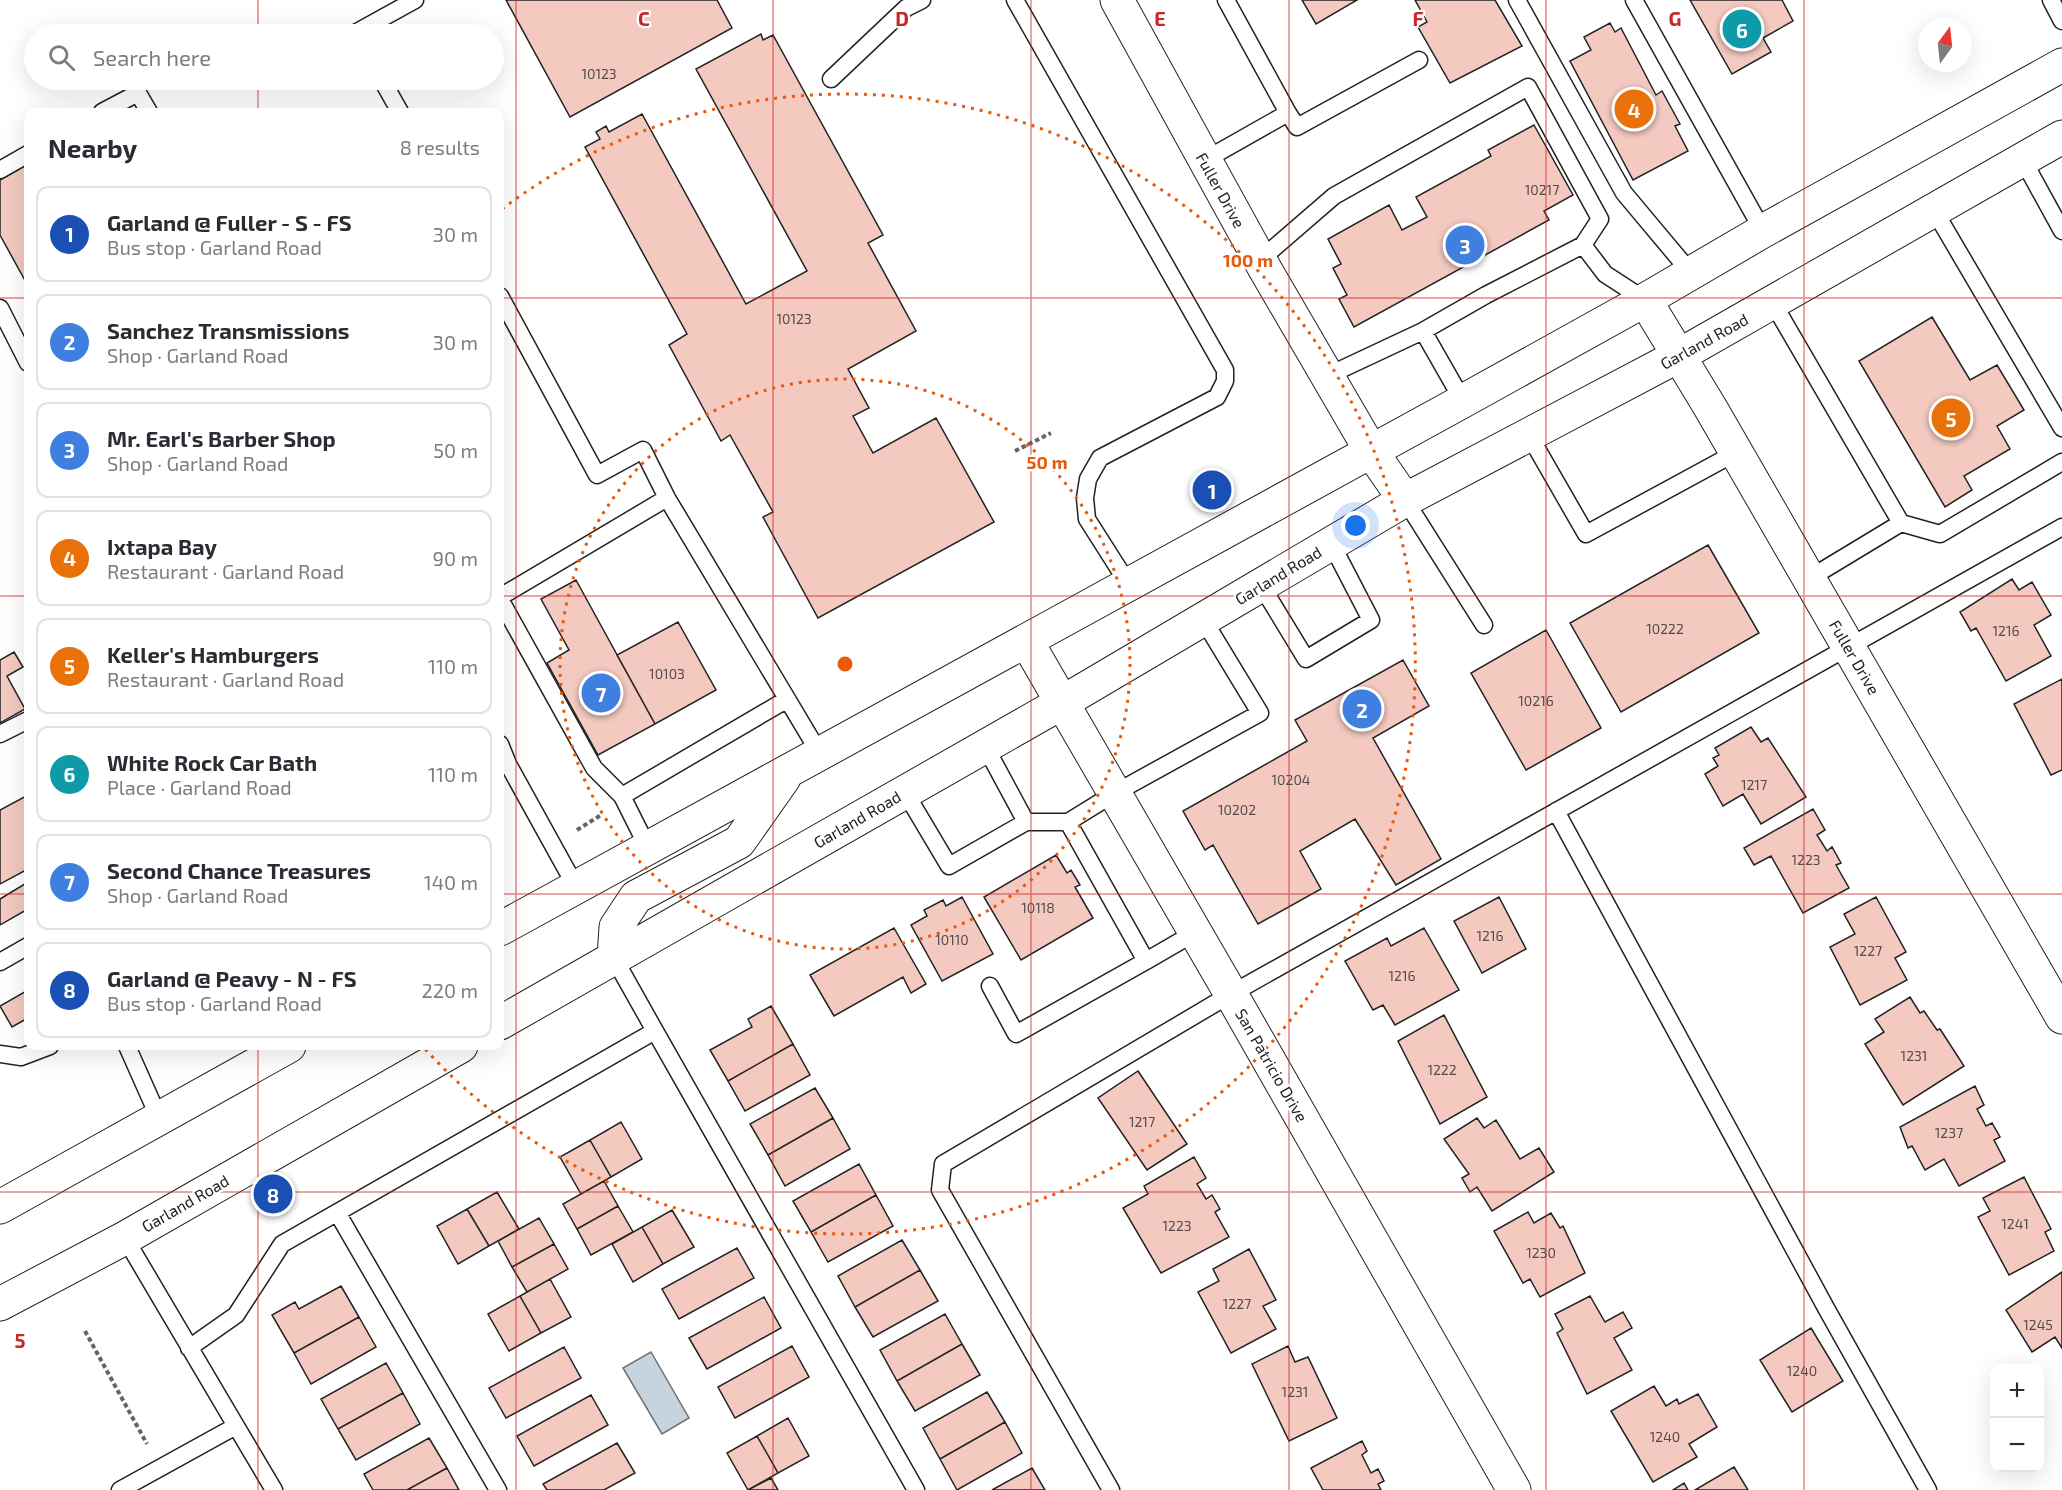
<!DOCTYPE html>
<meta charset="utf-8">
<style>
body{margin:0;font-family:"Exo 2",sans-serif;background:#f7f7f7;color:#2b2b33}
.controls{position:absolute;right:18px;bottom:18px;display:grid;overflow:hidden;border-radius:12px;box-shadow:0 6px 24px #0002}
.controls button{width:54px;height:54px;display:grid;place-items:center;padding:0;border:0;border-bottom:2px solid #e1e1e2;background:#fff;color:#2b2b33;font:30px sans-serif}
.compass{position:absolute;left:1918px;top:18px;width:54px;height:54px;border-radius:50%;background:#fff;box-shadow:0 6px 24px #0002;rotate:15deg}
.you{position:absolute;left:1356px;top:526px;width:21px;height:21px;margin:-15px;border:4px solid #fff;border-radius:50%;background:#1a73e8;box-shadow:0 0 0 9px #1a73e833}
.badge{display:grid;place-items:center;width:39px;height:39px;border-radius:50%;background:#c62828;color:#fff;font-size:20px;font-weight:700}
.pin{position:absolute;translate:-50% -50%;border:3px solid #fff;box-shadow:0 2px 6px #0006}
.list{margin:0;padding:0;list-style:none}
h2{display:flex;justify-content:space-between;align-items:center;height:78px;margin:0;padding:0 24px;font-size:26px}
h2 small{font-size:20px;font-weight:400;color:#7c7c81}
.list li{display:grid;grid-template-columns:39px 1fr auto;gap:18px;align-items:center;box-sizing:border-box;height:96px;margin:0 12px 12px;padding:0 12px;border:2px solid #e1e1e2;border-radius:12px}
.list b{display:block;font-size:22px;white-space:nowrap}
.list p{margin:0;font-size:20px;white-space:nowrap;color:#7c7c81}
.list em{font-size:20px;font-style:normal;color:#7c7c81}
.icon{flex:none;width:33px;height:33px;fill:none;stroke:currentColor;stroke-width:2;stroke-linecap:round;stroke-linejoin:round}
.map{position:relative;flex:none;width:2062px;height:1490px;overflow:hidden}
.search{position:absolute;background:#fff;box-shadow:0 6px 24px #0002;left:24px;top:24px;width:480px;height:66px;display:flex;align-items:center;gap:15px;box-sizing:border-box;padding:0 21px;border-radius:33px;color:#7c7c81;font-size:22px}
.panel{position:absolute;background:#fff;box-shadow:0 6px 24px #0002;left:24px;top:108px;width:480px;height:942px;border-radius:12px}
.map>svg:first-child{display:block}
.water{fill:#c7d3dd;stroke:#6f6f6f;stroke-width:1.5}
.building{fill:#f3c9c0;stroke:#222;stroke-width:1.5}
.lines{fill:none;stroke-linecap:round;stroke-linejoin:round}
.service-casing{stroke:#222;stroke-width:19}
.minor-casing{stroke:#222;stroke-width:35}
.primary-casing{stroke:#222;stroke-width:35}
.path{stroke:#646464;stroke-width:4;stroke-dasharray:4.5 3;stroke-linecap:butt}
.service{stroke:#fff;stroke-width:16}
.minor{stroke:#fff;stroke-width:33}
.primary{stroke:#fff;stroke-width:33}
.grid{fill:none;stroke:#c62828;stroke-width:1.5;stroke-opacity:0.55}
.ring{fill:none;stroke:#e8590c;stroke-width:3;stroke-dasharray:3 6}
.labels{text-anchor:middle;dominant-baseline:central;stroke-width:4.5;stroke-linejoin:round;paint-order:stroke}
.number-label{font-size:14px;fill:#564c4a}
.street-label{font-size:16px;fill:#222;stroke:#fff}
.grid-label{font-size:20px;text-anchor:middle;font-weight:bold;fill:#c62828;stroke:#fff;stroke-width:4.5;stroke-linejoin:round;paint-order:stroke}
.centre{fill:#e8590c;stroke:#fff;stroke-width:3}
.ring-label{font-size:18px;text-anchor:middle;font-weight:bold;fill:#e8590c;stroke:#fff;stroke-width:4.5;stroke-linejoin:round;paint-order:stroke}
</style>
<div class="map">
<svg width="2062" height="1490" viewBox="0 0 2062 1490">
<rect width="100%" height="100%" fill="#fff"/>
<!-- water -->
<path class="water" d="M651 1352 689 1418 662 1434 623 1368Z"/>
<!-- building -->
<path class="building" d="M506 0H717L732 28 570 117Z
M1302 0H1357L1316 24Z
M1415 0H1495L1522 46 1450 83 1418 27 1427 22Z
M1690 0H1782L1793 21 1763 38 1771 52 1732 74Z
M1610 23 1615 32 1621 28 1656 95 1662 91 1680 124 1675 126 1688 151 1633 180 1570 61 1591 50 1584 37Z
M761 34 763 40 773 35 883 235 868 243 916 331 848 369 869 408 853 416 873 453 936 418 994 522 818 618 763 517 773 512 730 435 721 441 669 345 687 334 585 147 600 139 596 132 606 126 609 132 642 114 746 304 807 271 696 69Z
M1534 125 1573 195 1544 211 1549 220 1354 327 1339 299 1347 295 1333 268 1341 264 1328 239 1389 205 1402 230 1427 217 1416 197 1491 156 1488 150Z
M28 164V286L0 235V180Z
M1932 317 1970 380 1997 365 2024 410 1997 426 2010 449 1964 476 1972 490 1945 507 1859 361Z
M1708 545 1759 633 1621 712 1570 623Z
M2012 579 2019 590 2032 582 2051 615 2034 625 2051 656 2006 681 1976 628 1971 631 1960 612Z
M576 580 655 724 598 755 547 663 569 650 541 599Z
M678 622 716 690 655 724 617 655Z
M1546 630 1601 728 1526 770 1471 673Z
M14 652 23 667 7 676 25 709 0 723V660Z
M1403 660 1429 706 1373 738 1441 859 1396 885 1355 819 1300 851 1321 889 1258 924 1213 845 1205 850 1183 811 1307 741 1295 720Z
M2062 679V770L2051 775 2014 704Z
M1751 727 1761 742 1768 738 1806 797 1761 824 1743 794 1723 806 1705 774 1718 766 1713 758 1719 755 1715 748Z
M28 795V869L0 884V810Z
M1813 809 1825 830 1817 835 1827 851 1832 847 1841 863 1836 865 1849 888 1803 913 1771 856 1754 865 1744 848Z
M1056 855 1067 873 1071 870 1080 885 1075 887 1093 918 1021 960 984 897Z
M28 882V909L0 925V899Z
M962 897 993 954 942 981 911 925 927 916 924 910 943 900 946 906Z
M1499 897 1526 949 1482 973 1454 921Z
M1876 897 1906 952 1895 958 1907 980 1860 1005 1830 947 1855 934 1844 914Z
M894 928 926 984 911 993 903 977 834 1016 810 975Z
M1424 928 1459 990 1395 1025 1383 1005 1373 1010 1345 961 1387 938 1391 946Z
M28 990V1018L12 1027 0 1006Z
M1910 997 1920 1013 1924 1011 1937 1030 1940 1029 1964 1066 1903 1105 1865 1044 1884 1032 1875 1019Z
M771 1006 793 1044 728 1081 710 1050 752 1027 748 1019Z
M1444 1015 1487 1097 1440 1124 1398 1041Z
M793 1044 810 1075 745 1111 728 1081Z
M1138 1071 1187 1144 1147 1170 1098 1098Z
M1975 1086 1984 1105 1977 1109 1986 1126 1992 1123 2000 1137 1994 1140 2005 1161 1959 1186 1944 1159 1925 1170 1912 1146 1908 1148 1900 1127Z
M815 1088 833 1118 768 1155 750 1124Z
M833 1118 850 1149 785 1186 768 1155Z
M1477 1118 1484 1128 1496 1120 1520 1159 1539 1148 1554 1172 1492 1211 1477 1187 1470 1192 1462 1178 1469 1174 1444 1139Z
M621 1122 642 1159 611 1177 590 1140Z
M590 1140 611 1177 581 1194 560 1157Z
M1194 1157 1206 1178 1197 1184 1206 1199 1212 1195 1220 1209 1215 1212 1229 1237 1161 1273 1123 1208 1148 1194 1144 1186Z
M859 1164 876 1195 811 1232 793 1201Z
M2024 1177 2051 1229 2045 1232 2054 1251 2009 1275 1978 1217 1990 1211 1983 1198Z
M604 1181 618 1206 577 1229 563 1204Z
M497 1192 519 1229 489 1246 467 1209Z
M876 1195 893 1226 828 1262 811 1232Z
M618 1206 633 1232 591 1255 577 1229Z
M467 1209 489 1246 458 1264 437 1226Z
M672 1210 694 1247 663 1264 642 1227Z
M1528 1212 1534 1223 1551 1213 1560 1228 1563 1226 1585 1273 1540 1297 1530 1279 1523 1283 1494 1231Z
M539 1218 554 1244 512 1267 498 1241Z
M642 1227 663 1264 633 1282 612 1244Z
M902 1240 920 1270 855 1307 838 1276Z
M554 1244 568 1269 527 1292 512 1267Z
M737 1248 754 1278 679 1319 662 1289Z
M1249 1249 1276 1300 1263 1306 1276 1329 1231 1353 1198 1292 1219 1281 1213 1269Z
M920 1270 938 1301 873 1337 855 1307Z
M2062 1272V1348L2055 1337 2032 1352 2006 1310Z
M550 1279 571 1317 541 1333 520 1296Z
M341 1286 359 1317 294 1353 272 1315 295 1302 299 1309Z
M520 1296 541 1333 509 1351 488 1314Z
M1590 1296 1605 1322 1623 1312 1632 1328 1614 1338 1632 1370 1587 1394 1557 1333 1563 1329 1555 1314Z
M764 1297 781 1328 707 1369 689 1338Z
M945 1314 962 1344 897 1381 880 1350Z
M359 1317 376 1347 311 1384 294 1353Z
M1811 1328 1843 1381 1792 1412 1760 1360Z
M962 1344 980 1375 915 1411 897 1381Z
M792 1346 809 1377 735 1418 718 1387Z
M1288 1346 1295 1362 1308 1357 1337 1418 1289 1441 1252 1364Z
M564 1347 581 1378 506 1418 489 1388Z
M386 1363 403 1393 338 1429 321 1399Z
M1654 1386 1666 1406 1677 1399 1679 1404 1698 1394 1717 1427 1689 1444 1697 1457 1653 1482 1611 1411Z
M987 1392 1005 1422 940 1459 923 1428Z
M403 1393 420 1424 356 1460 338 1429Z
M591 1395 608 1425 534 1466 517 1436Z
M788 1418 809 1456 778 1473 757 1436Z
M1005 1422 1022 1453 957 1490 940 1459Z
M757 1436 778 1473 748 1490 727 1453Z
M429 1438 447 1468 407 1490H373L364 1474Z
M1362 1441 1367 1451 1362 1455 1371 1473 1378 1469 1384 1481 1378 1484 1381 1490H1323L1311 1468Z
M617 1443 635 1473 604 1490H547L543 1484Z
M1734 1467 1748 1490H1695Z
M447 1468 459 1490H407Z
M1032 1468 1045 1490H992Z
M771 1478 778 1490H748Z
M1684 1483 1688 1490H1673Z"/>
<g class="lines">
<defs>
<path id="service" d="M1015 0 1225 370V381L1217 397 1100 458 1088 479 1085 498 1087 519 1129 585
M1226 0 1288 113
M1517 0 1624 193 1691 273
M1634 0 1763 231
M2051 0 2062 21
M358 34 357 32 415 0
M831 79 906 8 922 0
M382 80 400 112
M102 112 138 93 149 112
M1205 160 1288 113 1297 127 1419 60
M2023 160 2062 231
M0 170 28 154
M1934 210 2062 428
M1260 260 1334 196 1528 87 1600 219 1583 245 1605 274 1645 300
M500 296 597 475 643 450 667 498 820 754
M1773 303 1901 523 1940 534 2062 462
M0 308 28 363
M1423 331 1486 295 1583 245
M1327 376 1423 331 1463 401
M1529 435 1586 534 1737 452
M1405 500 1484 625
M1810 578 1901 523
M1261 585 1306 659 1371 620 1331 543
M500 597 667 498
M500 599 594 768 622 796 648 848
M0 734 28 720
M500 744 508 764 576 887
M985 746 1026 822
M905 792 949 866 1026 822H1068L1115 793 1260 713 1203 619
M622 796 786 700
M1556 811 1826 1308 1928 1490
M1068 822 1146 961 1196 932
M0 962 28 946
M990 986 1016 1034 1146 961
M655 1031 916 1490
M127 1046 159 1118
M0 1054 21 1057 50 1046
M338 1214 498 1490
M189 1348 236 1315 282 1244 655 1031 614 958
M236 1426 274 1490
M120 1490 236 1426 125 1238
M1111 1490 940 1190 943 1164 1231 994 2062 527"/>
<path id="minor" d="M1117 0 1265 269 1371 451 1405 500
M1645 300 1710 407 2062 1017
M1027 642 1231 994 1514 1490"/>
<path id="primary" d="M500 929 1463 401 1645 300 1763 231 2062 65
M614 958 616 927 636 897 739 842 784 778
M500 1023 1063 702 1405 500 1680 355 2062 137
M0 1207 289 1046
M0 1304 125 1238 461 1046"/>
</defs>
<!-- service casing -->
<use href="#service" class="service-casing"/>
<!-- minor casing -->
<use href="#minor" class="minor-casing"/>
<!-- primary casing -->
<use href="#primary" class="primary-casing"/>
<!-- path -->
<path class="path" d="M1015 451 1051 433
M577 830 601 815
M85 1331 147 1444"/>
<!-- service -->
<use href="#service" class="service"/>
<!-- minor -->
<use href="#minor" class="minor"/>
<!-- primary -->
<use href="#primary" class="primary"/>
</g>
<!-- grid -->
<path class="grid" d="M258 0V34M516 0V1490M773 0V1490M1031 0V1490M1289 0V1490M1546 0V1490M1804 0V1490M258 80V112M0 298H28M500 298H2062M0 596H28M500 596H2062M0 894H28M500 894H2062M258 1046V1490M0 1192H2062"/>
<!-- distance rings -->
<g class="ring">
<circle cx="845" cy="664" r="285"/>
<path d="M502 209A570 570 0 1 1 425 1049"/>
</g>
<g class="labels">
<!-- number labels -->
<g class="number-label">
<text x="599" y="73">10123</text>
<text x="1542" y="189">10217</text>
<text x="794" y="318">10123</text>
<text x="1665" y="628">10222</text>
<text x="2006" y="630">1216</text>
<text x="667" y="673">10103</text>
<text x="1536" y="700">10216</text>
<text x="1291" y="779">10204</text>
<text x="1754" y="784">1217</text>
<text x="1237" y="809">10202</text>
<text x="1806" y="859">1223</text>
<text x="1038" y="907">10118</text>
<text x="1490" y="935">1216</text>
<text x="952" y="939">10110</text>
<text x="1868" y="950">1227</text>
<text x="1402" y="975">1216</text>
<text x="1914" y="1055">1231</text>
<text x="1442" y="1069">1222</text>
<text x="1142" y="1121">1217</text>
<text x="1949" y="1132">1237</text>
<text x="2015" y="1223">1241</text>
<text x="1177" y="1225">1223</text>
<text x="1541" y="1252">1230</text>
<text x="1237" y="1303">1227</text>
<text x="2038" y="1324">1245</text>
<text x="1802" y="1370">1240</text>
<text x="1295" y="1391">1231</text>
<text x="1665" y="1436">1240</text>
</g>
<!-- street labels -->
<g class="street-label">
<text transform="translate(1221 190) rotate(61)">Fuller Drive</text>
<text transform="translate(1704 341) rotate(-29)">Garland Road</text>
<text transform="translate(1278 575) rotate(-31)">Garland Road</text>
<text transform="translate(1855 657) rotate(60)">Fuller Drive</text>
<text transform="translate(857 819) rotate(-30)">Garland Road</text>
<text transform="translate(1272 1065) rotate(60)">San Patricio Drive</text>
<text transform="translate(185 1203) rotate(-30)">Garland Road</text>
</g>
</g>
<g class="grid-label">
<text x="644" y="26">C</text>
<text x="902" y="26">D</text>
<text x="1160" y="26">E</text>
<text x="1418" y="26">F</text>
<text x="1675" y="26">G</text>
<text x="20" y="1348">5</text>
</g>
<circle cx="845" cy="664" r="9" class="centre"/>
<g class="ring-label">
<text x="1248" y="267">100 m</text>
<text x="1047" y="469">50 m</text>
</g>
</svg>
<div class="controls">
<button>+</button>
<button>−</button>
</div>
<svg class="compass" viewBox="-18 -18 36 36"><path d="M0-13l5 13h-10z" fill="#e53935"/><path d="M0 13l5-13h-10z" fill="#7c7c81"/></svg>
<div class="you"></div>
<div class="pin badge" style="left:1212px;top:490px;background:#1a4fb4">1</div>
<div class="pin badge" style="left:1362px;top:709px;background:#3f7fe0">2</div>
<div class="pin badge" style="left:1465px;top:245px;background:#3f7fe0">3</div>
<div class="pin badge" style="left:1634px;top:109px;background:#e8710a">4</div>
<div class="pin badge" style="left:1951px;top:418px;background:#e8710a">5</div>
<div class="pin badge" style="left:1742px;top:29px;background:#0f9aa8">6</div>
<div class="pin badge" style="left:601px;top:693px;background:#3f7fe0">7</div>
<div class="pin badge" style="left:273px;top:1194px;background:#1a4fb4">8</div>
<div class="search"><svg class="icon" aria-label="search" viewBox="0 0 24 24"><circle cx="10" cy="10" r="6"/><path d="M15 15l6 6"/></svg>Search here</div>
<section class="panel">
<h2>Nearby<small>8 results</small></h2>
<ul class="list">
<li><span class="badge" style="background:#1a4fb4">1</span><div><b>Garland @ Fuller - S - FS</b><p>Bus stop · Garland Road</p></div><em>30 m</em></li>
<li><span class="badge" style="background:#3f7fe0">2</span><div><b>Sanchez Transmissions</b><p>Shop · Garland Road</p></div><em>30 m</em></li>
<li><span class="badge" style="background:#3f7fe0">3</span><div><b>Mr. Earl's Barber Shop</b><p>Shop · Garland Road</p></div><em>50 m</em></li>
<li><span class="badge" style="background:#e8710a">4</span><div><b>Ixtapa Bay</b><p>Restaurant · Garland Road</p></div><em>90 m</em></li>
<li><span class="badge" style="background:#e8710a">5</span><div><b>Keller's Hamburgers</b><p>Restaurant · Garland Road</p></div><em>110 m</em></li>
<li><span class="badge" style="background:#0f9aa8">6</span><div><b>White Rock Car Bath</b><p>Place · Garland Road</p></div><em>110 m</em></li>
<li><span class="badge" style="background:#3f7fe0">7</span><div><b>Second Chance Treasures</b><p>Shop · Garland Road</p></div><em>140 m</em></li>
<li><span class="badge" style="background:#1a4fb4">8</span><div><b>Garland @ Peavy - N - FS</b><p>Bus stop · Garland Road</p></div><em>220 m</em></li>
</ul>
</section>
</div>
